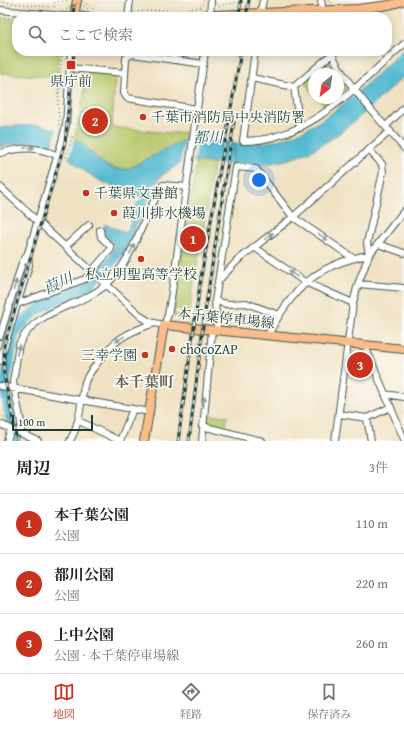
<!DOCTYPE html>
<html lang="ja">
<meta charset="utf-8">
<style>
body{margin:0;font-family:"Gentium Book Plus","Noto Serif JP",serif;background:#f2f2f2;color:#222}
.compass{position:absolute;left:308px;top:68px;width:36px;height:36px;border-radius:50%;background:#fff;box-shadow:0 2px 10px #0003;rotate:210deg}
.scale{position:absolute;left:12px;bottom:10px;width:81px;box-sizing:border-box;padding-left:4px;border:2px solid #1f3d34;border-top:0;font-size:11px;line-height:14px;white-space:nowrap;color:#1f3d34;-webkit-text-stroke:3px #fdfcf7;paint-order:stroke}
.you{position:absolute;left:259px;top:180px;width:14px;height:14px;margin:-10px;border:3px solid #fff;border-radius:50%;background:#1a73e8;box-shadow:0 0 0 6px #1a73e833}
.badge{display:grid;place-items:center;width:26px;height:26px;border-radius:50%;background:#c8321e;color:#fff;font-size:13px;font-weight:700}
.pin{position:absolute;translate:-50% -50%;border:2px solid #fff;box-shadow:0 1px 4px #0006}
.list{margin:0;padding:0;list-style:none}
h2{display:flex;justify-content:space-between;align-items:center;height:52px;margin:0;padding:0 16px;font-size:17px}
h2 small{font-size:13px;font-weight:400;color:#767676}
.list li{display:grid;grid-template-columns:26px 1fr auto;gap:12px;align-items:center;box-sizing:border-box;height:60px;padding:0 16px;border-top:1px solid #e0e0e0}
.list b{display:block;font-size:15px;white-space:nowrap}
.list p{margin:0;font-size:13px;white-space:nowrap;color:#767676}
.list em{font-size:13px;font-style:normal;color:#767676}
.icon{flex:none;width:22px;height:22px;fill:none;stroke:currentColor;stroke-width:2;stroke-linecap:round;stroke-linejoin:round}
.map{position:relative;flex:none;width:404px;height:441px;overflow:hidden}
.search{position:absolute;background:#fff;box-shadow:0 2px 10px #0003;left:12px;right:12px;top:12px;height:44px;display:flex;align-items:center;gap:10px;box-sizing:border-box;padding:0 14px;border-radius:16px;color:#767676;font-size:15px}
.sheet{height:232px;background:#fff}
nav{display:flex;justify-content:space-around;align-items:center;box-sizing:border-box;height:56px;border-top:1px solid #e0e0e0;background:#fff;font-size:11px;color:#767676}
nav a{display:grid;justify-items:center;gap:2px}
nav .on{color:#c8321e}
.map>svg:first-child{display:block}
.green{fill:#b8c86a;stroke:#6c824f}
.water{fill:#53b9d1;stroke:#397b82}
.pier{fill:#f0e1c2}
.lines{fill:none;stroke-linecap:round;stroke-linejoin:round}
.river{stroke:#53b9d1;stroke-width:10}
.minor-casing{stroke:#3e5649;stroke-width:8}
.major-casing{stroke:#3e5649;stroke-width:10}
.path{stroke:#3e5649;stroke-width:1;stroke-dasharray:1 3;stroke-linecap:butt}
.minor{stroke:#fff;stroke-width:6}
.major{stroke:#f9bc8a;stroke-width:8}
.rail-casing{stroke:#1f3d34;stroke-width:3}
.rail{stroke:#fdfcf7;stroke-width:1.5;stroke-dasharray:4.5;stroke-linecap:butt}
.path-bridge{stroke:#3e5649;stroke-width:1;stroke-dasharray:1 3;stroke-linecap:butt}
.oneway{fill:#8f9e9a}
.poi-dot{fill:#c8321e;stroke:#fdfcf7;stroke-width:1.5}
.labels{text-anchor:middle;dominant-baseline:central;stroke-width:3;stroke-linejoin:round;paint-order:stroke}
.poi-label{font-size:14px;fill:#1f3d34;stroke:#fdfcf7;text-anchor:start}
.street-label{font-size:14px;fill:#1f3d34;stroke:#fdfcf7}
.water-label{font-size:15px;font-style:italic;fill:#2f6263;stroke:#fdfcf7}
.neighbourhood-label{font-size:15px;font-weight:bold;fill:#666253;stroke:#fdfcf7}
</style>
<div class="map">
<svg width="404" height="441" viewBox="0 0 404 441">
<rect width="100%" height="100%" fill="#fdfcf7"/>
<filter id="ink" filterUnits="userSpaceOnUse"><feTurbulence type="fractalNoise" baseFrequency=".025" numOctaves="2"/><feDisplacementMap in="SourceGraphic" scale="8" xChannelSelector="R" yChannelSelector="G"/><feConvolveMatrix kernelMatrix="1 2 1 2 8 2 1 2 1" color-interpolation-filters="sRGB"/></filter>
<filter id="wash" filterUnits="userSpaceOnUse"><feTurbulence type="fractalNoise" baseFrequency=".012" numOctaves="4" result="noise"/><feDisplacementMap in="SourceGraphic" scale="16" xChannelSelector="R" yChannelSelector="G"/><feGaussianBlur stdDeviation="0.9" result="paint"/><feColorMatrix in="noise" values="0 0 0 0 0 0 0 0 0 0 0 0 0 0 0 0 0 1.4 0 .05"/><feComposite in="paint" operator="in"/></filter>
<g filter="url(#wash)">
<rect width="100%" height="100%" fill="#f0e1c2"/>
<!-- green -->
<path class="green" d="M0 18 17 20V51H59L57 77 0 73Z
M328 60 335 74H314V94L303 81Z
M87 73 115 75 112 127 168 133 188 132 187 139 128 169C105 172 91 153 75 138L77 124 82 112 81 104 84 97V78Z
M338 79 347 90 327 109 318 98H338Z
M197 161 214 164 188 318 174 317 173 314Z
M353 350 364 352 373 378 350 377Z
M206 415 227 416 226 428 207 424 205 421Z"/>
<!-- water -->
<path class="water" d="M404 49V76C367 109 331 150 282 161 265 165 249 164 232 164L235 143C307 151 355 93 404 49Z
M39 125C51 128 63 131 74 138 95 150 99 173 128 169L186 139 197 138 234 143 232 164 183 161 160 177 149 199 143 196 147 185 135 199 117 190 118 187C68 175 65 127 0 147V128L14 126Z
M140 202 146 205 123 254 111 269 106 265 115 245C107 238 101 235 105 224L126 233Z"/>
<!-- pier -->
<path class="pier" d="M57 129 75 138 69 158 52 148Z
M198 138 194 162 180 164 185 139Z"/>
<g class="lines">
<!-- river -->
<path class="river" d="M138 215 148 184
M15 441 6 396V379L14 335 27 319 37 310 89 285 116 257"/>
</g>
</g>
<g filter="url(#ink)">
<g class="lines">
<defs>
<path id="minor" d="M321 0 324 17
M0 10 74 17
M260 15 263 0
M128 17 130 0
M210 17 211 0
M367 17 368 8
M255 51 243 141C310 141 357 85 404 44
M331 51C340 78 384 124 404 148
M173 60 174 51
M70 68 125 73
M252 78 294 87 332 54
M294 87 300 128
M197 109 127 98 124 93 126 58 132 54 204 64
M386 126 404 108
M0 153C21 147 38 146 58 156
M0 187 142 317 150 322 164 325 168 315 172 292 205 51
M378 244 404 253
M66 246 89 225
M254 247 305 282 353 303
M219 280 238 260 293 217 390 131
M358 284 404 288
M215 301 227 304 246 303 279 315
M17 304 85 279 111 249V247L101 237 100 230
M217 329 215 301 236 167 256 169 293 217 353 258
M268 335C292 289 317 264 369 255L367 243 383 172 382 164 369 150
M0 336 22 263 28 253 62 141 66 125 71 51
M365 346 404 439
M0 361 29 265 28 253
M0 386 150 412
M385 394 404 397
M339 414 367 418 371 441
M367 418 391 407
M79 421 120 441
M0 424 38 441
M202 426 262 441
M21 433V422L13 382 19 344C39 305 80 309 108 283 136 256 142 217 163 185L187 187
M7 441 11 429
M70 441C81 422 80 403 85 382 87 376 91 371 95 366 113 340 125 333 155 323
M120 441 133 409
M202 441 212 329
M335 441 353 303 358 284 369 255 404 211"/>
<path id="major" d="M77 0 74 16 89 17
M169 17 358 9 389 5 404 1
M144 441 164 325 404 349"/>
</defs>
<!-- minor casing -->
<use href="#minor" class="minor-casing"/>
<!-- major casing -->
<use href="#major" class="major-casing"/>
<!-- path -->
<path class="path" d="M328 0 332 3
M83 1 95 11
M0 2 49 7
M216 3 219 6 238 2V0
M54 7 55 2 70 0
M188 9 201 7 204 0
M134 12 167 10
M0 17 17 19
M58 89V95
M59 125 58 104 62 51
M66 157 73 135
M0 415 14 421
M15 439 18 441"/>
<!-- minor -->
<use href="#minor" class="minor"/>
<!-- major -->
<use href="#major" class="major"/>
<defs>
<path id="rail" d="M73 17 74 6
M239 17 241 0
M246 17 249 0
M17 441 4 374V346L65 142 74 51
M178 441 201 277 241 51
M189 441 204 318 234 122"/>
</defs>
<!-- rail casing -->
<use href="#rail" class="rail-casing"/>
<!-- rail -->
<use href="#rail" class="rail"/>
<!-- path-bridge -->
<path class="path-bridge" d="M63 17 68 7 78 3 87 8 91 17
M59 76H60"/>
</g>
<!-- one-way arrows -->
<defs><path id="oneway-solid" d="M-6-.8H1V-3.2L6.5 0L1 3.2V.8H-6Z"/></defs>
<g class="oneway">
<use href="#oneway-solid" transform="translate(29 148) rotate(-2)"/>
<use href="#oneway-solid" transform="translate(269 236) rotate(-38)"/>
<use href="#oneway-solid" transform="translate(323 237) rotate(34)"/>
<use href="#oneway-solid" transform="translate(132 249) rotate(-63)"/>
<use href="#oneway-solid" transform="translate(293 274) rotate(-145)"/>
<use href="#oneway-solid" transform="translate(15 285) rotate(-73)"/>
<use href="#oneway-solid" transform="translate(120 339) rotate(148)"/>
<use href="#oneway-solid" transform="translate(18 350) rotate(-78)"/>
<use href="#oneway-solid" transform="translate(204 402) rotate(-84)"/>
</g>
</g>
<!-- markers -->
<g class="poi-dot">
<rect x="66" y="60" width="10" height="10" rx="2"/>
<circle cx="143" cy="117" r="4"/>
<circle cx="86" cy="193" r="4"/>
<circle cx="114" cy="213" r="4"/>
<circle cx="141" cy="259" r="4"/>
<circle cx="172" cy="349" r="4"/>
<circle cx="145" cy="355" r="4"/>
</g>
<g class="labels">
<!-- poi labels -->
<g class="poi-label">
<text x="71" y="81" text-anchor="middle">県庁前</text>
<text x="151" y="117">千葉市消防局中央消防署</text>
<text x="94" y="193">千葉県文書館</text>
<text x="122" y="213">葭川排水機場</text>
<text x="141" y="274" text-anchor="middle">私立明聖高等学校</text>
<text x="180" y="349">chocoZAP</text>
<text x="137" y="355" text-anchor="end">三幸学園</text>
</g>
<!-- street labels -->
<g class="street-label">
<text transform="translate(226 318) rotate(6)">本千葉停車場線</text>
</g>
<!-- water labels -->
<g class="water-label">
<text transform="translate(208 137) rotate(-1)">都川</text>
<text transform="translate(58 283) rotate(-25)">葭川</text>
</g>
<!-- neighbourhood labels -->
<g class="neighbourhood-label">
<text x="144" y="381">本千葉町</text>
</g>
</g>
</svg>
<svg class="compass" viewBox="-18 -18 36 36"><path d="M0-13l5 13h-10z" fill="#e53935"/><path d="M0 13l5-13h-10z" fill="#767676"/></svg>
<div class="scale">100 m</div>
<div class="you"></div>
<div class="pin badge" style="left:193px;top:239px">1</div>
<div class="pin badge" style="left:95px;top:121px">2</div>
<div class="pin badge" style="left:360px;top:365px">3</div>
<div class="search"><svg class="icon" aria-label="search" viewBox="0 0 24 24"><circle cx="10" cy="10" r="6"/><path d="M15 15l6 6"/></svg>ここで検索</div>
</div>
<section class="sheet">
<h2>周辺<small>3件</small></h2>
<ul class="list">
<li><span class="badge">1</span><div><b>本千葉公園</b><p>公園</p></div><em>110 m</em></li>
<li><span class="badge">2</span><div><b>都川公園</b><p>公園</p></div><em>220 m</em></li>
<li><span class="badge">3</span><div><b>上中公園</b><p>公園 · 本千葉停車場線</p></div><em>260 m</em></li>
</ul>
</section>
<nav>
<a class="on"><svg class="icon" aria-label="map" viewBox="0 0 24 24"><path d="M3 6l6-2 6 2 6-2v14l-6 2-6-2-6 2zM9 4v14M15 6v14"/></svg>地図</a>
<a><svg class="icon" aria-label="directions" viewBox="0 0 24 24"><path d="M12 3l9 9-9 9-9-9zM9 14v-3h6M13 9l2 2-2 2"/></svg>経路</a>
<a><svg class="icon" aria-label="saved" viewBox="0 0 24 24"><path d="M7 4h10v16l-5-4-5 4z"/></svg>保存済み</a>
</nav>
